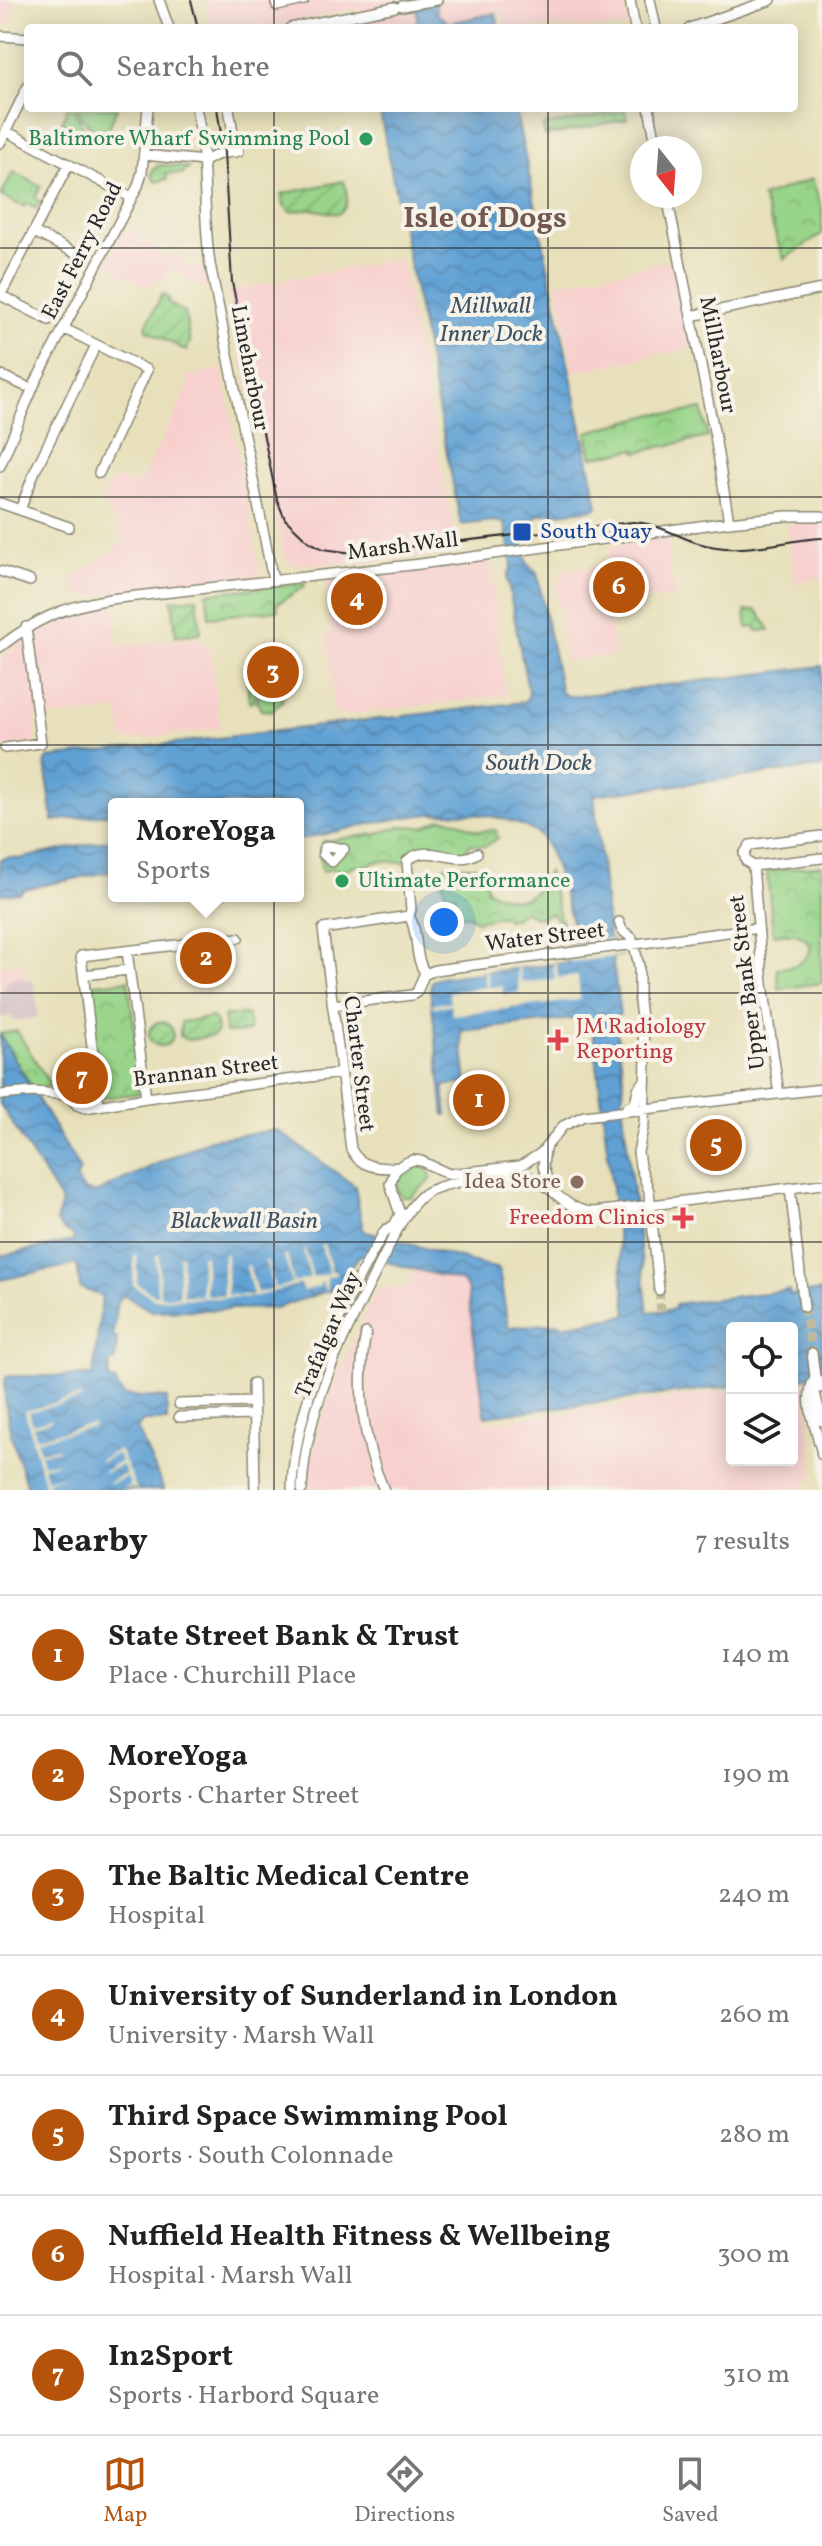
<!DOCTYPE html>
<meta charset="utf-8">
<style>
body{margin:0;font-family:Vollkorn,serif;background:#f6f6f6;color:#222}
.controls{position:absolute;right:24px;bottom:24px;display:grid;overflow:hidden;border-radius:8px;box-shadow:0 4px 20px #0003}
.controls button{width:72px;height:72px;display:grid;place-items:center;padding:0;border:0;border-bottom:2px solid #e0e0e0;background:#fff;color:#222;font:40px sans-serif}
.compass{position:absolute;left:630px;top:136px;width:72px;height:72px;border-radius:50%;background:#fff;box-shadow:0 4px 20px #0003;rotate:163deg}
.you{position:absolute;left:444px;top:922px;width:28px;height:28px;margin:-20px;border:6px solid #fff;border-radius:50%;background:#1a73e8;box-shadow:0 0 0 12px #1a73e833}
.badge{display:grid;place-items:center;width:52px;height:52px;border-radius:50%;background:#b45309;color:#fff;font-size:26px;font-weight:700}
.pin{position:absolute;translate:-50% -50%;border:4px solid #fff;box-shadow:0 2px 8px #0006}
.popup{position:absolute;left:108px;top:798px;width:196px;height:104px;box-sizing:border-box;display:grid;place-content:center;border-radius:8px;background:#fff;filter:drop-shadow(0 2px 6px #0005);font-size:26px;white-space:nowrap;color:#767676}
.popup b{font-size:30px;color:#222}
.popup::after{content:'';position:absolute;left:50%;top:100%;margin-left:-16px;border:16px solid transparent;border-top-color:#fff}
.list{margin:0;padding:0;list-style:none}
h2{display:flex;justify-content:space-between;align-items:center;height:104px;margin:0;padding:0 32px;font-size:34px}
h2 small{font-size:26px;font-weight:400;color:#767676}
.list li{display:grid;grid-template-columns:52px 1fr auto;gap:24px;align-items:center;box-sizing:border-box;height:120px;padding:0 32px;border-top:2px solid #e0e0e0}
.list b{display:block;font-size:30px;white-space:nowrap}
.list p{margin:0;font-size:26px;white-space:nowrap;color:#767676}
.list em{font-size:26px;font-style:normal;color:#767676}
.icon{flex:none;width:44px;height:44px;fill:none;stroke:currentColor;stroke-width:2;stroke-linecap:round;stroke-linejoin:round}
.map{position:relative;flex:none;width:822px;height:1490px;overflow:hidden}
.search{position:absolute;background:#fff;box-shadow:0 4px 20px #0003;left:24px;right:24px;top:24px;height:88px;display:flex;align-items:center;gap:20px;box-sizing:border-box;padding:0 28px;border-radius:8px;color:#767676;font-size:30px}
.sheet{height:944px;background:#fff}
nav{display:flex;justify-content:space-around;align-items:center;box-sizing:border-box;height:112px;border-top:2px solid #e0e0e0;background:#fff;font-size:22px;color:#767676}
nav a{display:grid;justify-items:center;gap:4px}
nav .on{color:#b45309}
.map>svg:first-child{display:block}
.built{fill:#f7d0ce}
.industrial{fill:#d2bec4}
.grass{fill:url(#grass-tufts);stroke:#62805a;stroke-width:2}
.park{fill:url(#park-crowns);stroke:#62805a;stroke-width:2}
.garden{fill:url(#garden-furrows);stroke:#62805a;stroke-width:2}
.water{fill:url(#water-waves);stroke:#466680;stroke-width:2}
.pier{fill:#e7e0ba}
.lines{fill:none;stroke-linecap:round;stroke-linejoin:round}
.minor-tunnel{stroke:#c1bc9d;stroke-width:9;stroke-dasharray:9 4.5;stroke-linecap:butt}
.minor-casing{stroke:#898672;stroke-width:12}
.minor{stroke:#fff;stroke-width:9}
.tram{stroke:#2b2b2b;stroke-width:2}
.grid{fill:none;stroke:#2b2b2b;stroke-width:2;stroke-opacity:0.55}
.leisure-dot{fill:#2e9e5b;stroke:#f7f3e8;stroke-width:3}
.transit-dot{fill:#1a4fb4;stroke:#f7f3e8;stroke-width:3}
.health-dot{fill:#e0444e;stroke:#f7f3e8;stroke-width:3}
.education-dot{fill:#8d6e63;stroke:#f7f3e8;stroke-width:3}
.labels{text-anchor:middle;dominant-baseline:central;stroke-width:8;stroke-linejoin:round;paint-order:stroke}
.leisure-label{font-size:22px;fill:#27864d;stroke:#f7f3e8;text-anchor:end}
.street-label{font-size:22px;fill:#2b2b2b;stroke:#f7f3e8}
.transit-label{font-size:22px;fill:#164399;stroke:#f7f3e8;text-anchor:start}
.health-label{font-size:22px;fill:#be3a42;stroke:#f7f3e8;text-anchor:start}
.education-label{font-size:22px;fill:#785e54;stroke:#f7f3e8;text-anchor:end}
.water-label{font-size:24px;font-style:italic;fill:#3e5466;stroke:#f7f3e8}
.district-label{font-size:30px;font-weight:bold;fill:#715952;stroke:#f7f3e8}
</style>
<div class="map">
<svg width="822" height="1490" viewBox="0 0 822 1490">
<defs>
<pattern id="grass-tufts" width="24" height="20" patternUnits="userSpaceOnUse" patternTransform="scale(2)"><rect width="24" height="20" fill="#98d489"/><path d="M3 7l-1-3M5 7V3M7 7l1-3M15 17l-1-3M17 17v-4M19 17l1-3" fill="none" stroke="#83b676"/></pattern>
<pattern id="park-crowns" width="20" height="18" patternUnits="userSpaceOnUse" patternTransform="scale(2)"><rect width="20" height="18" fill="#98d489"/><path d="M2 6a3 3 0 1 1 6 0M12 15a3 3 0 1 1 6 0" fill="none" stroke="#83b676"/></pattern>
<pattern id="garden-furrows" width="10" height="10" patternUnits="userSpaceOnUse" patternTransform="scale(2)"><rect width="10" height="10" fill="#98d489"/><path d="M-1 1l2-2M0 10L10 0M9 11l2-2" fill="none" stroke="#83b676"/></pattern>
<pattern id="water-waves" width="16" height="10" patternUnits="userSpaceOnUse" patternTransform="scale(2)"><rect width="16" height="10" fill="#61a1d4"/><path d="M0 5q4-4 8 0t8 0" fill="none" stroke="#5083ac"/></pattern>
</defs>
<rect width="100%" height="100%" fill="#f7f3e8"/>
<filter id="ink" filterUnits="userSpaceOnUse"><feTurbulence type="fractalNoise" baseFrequency=".0125" numOctaves="2"/><feDisplacementMap in="SourceGraphic" scale="16" xChannelSelector="R" yChannelSelector="G"/><feConvolveMatrix kernelMatrix="1 2 1 2 8 2 1 2 1" color-interpolation-filters="sRGB"/></filter>
<filter id="wash" filterUnits="userSpaceOnUse"><feTurbulence type="fractalNoise" baseFrequency=".006" numOctaves="4" result="noise"/><feDisplacementMap in="SourceGraphic" scale="32" xChannelSelector="R" yChannelSelector="G"/><feGaussianBlur stdDeviation="1.8" result="paint"/><feColorMatrix in="noise" values="0 0 0 0 0 0 0 0 0 0 0 0 0 0 0 0 0 1.4 0 .05"/><feComposite in="paint" operator="in"/></filter>
<g filter="url(#wash)">
<rect width="100%" height="100%" fill="#e7e0ba"/>
<!-- built -->
<path class="built" d="M0 0H14L11 24 0 23Z
M205 0H415L418 18 412 28H364L360 11 355 9 262 28H212Z
M435 0H623L629 28H505L502 12 449 23 437 14Z
M123 227 171 259 175 254 183 259 186 269 203 266 207 290 171 267 160 283 155 279 148 290 107 264Z
M401 258 458 552 364 563 293 565 287 561 284 554 227 291Z
M674 260 690 348 573 372 557 283Z
M222 369 261 575 77 597 71 581 124 542 103 499 113 479 140 483 190 383 188 376Z
M822 521V579L794 582 787 522Z
M667 537 674 597 608 604 614 655 565 661 556 580 564 579 563 570 610 564 609 547Z
M490 561 506 695 335 716 326 633 332 632 326 580Z
M113 603 118 646 201 637 203 647 210 646 220 729 123 741 119 710 34 719 36 743 0 748V659L23 635 48 620 71 611Z
M24 962 25 978 18 977 5 983 0 993V965Z
M414 1269 460 1282 468 1287 486 1423 732 1390V1460H792V1383L805 1381 814 1475 798 1490H311V1461L321 1421 336 1378 377 1288H406Z"/>
<!-- industrial -->
<path class="industrial" d="M18 977 31 980 34 983 38 1017 13 1021 12 1016 0 1017V993L8 980Z"/>
<!-- grass -->
<path class="grass" d="M67 108H74L86 134 62 123Z
M77 108H117L104 141 81 117Z
M160 165H163L189 168 182 174 166 173 167 179 156 182 151 175 153 169Z
M13 172 41 186 35 198 40 201 36 208 26 203 24 207 1 196Z
M416 1164 428 1169 432 1179 411 1197H403L398 1192C393 1177 400 1166 416 1164Z"/>
<!-- park -->
<path class="park" d="M625 111 627 119 545 136 543 126Z
M812 179 822 209V234L784 259 762 197Z
M702 409 708 437 637 452 636 449 592 457 587 432 658 413 675 414Z
M304 583 305 586 277 604 278 610 209 617 207 593Z
M280 677 281 681 265 682 256 692 254 701 249 702 247 680Z
M277 683 284 690 282 702 272 711 261 710 257 702C259 690 265 684 277 683Z
M442 818 457 821 477 831 496 830 498 838 486 846 469 844 466 852 460 854 434 849 404 862 378 861 364 866H352L343 872 333 868 322 872 319 848 323 841 377 834 401 826 423 827Z
M447 865 479 867 482 871 481 879 486 882 487 890C519 905 531 903 548 872L566 939H563L561 924 551 913 538 918 523 911 516 917 506 919 505 915 476 921 470 916 461 915 456 908V895L446 893 439 871Z
M822 865V983L779 989 777 968C792 968 807 963 811 947 804 932 787 932 773 935L767 871Z
M128 980 143 1093 101 1098 87 985Z
M17 1031 51 1086 33 1089 0 1034Z"/>
<!-- garden -->
<path class="garden" d="M344 181C347 194 351 206 338 214L311 209 290 212 284 205 281 194Z
M162 294 169 299 167 302 185 313 190 343 186 351 147 330 146 326Z
M197 598 201 633 176 636 172 600Z
M757 610 770 630 757 631 756 627 747 628 745 611Z
M247 1014 250 1027 248 1032 225 1033 224 1016Z
M212 1017 216 1022 217 1031 213 1036 187 1040 180 1036 181 1022Z
M149 1034a12 12 0 1 1 24 0a12 12 0 1 1-24 0Z"/>
<!-- water -->
<path class="water" d="M415 0H435L437 14 449 23 496 13 498 23 495 24 496 28H412L418 18Z
M379 108H515L598 506 594 509 538 515 533 520 520 522 527 563 537 573 561 693 567 696H576L822 666V767L594 795 609 939 619 938 621 956 612 957 620 1014 615 1019 624 1082 622 1103 648 1312 675 1309V1304L789 1290 790 1295 822 1291V1375L792 1379V1328H732V1386L485 1416 467 1287 460 1281 360 1255 335 1289 275 1308 151 1311 124 1295 117 1301 113 1336 117 1339 116 1361 110 1362 109 1379 115 1382 124 1396 167 1398V1421H143L137 1428 164 1490H28C18 1459 0 1407 6 1376H93L102 1296 80 1288 77 1264 0 1280V1256L74 1241 73 1235 63 1230 56 1221 62 1203 0 1104V1035L80 1170 76 1179 84 1190 95 1193 210 1139 277 1130 355 1186 363 1231 499 1269 508 1327 561 1323 562 1326 627 1315 592 1022 583 1018 461 1031 467 1083 444 1086 447 1115H444L430 988 432 981 438 978 570 962 568 944 578 943C571 921 554 852 542 838 536 830 525 827 516 823 447 798 367 826 298 840V804H114V813L53 821 45 763 48 758 524 702 529 696 507 578 512 565 505 523 493 521 461 525Z
M114 839V871L24 889 20 893 0 894V860C5 858 14 855 18 859Z"/>
<!-- pier -->
<path class="pier" d="M619 938 621 956 570 962 568 944Z
M553 964H556L558 978 578 976 580 1000 452 1015 451 1005 433 1007 432 1004 450 1002 449 992 486 987 484 973 487 972 489 987 502 986 503 994 519 993 517 968H519L522 983 555 979Z
M324 1244 332 1272 336 1271 337 1274 327 1277 326 1294 322 1281 320 1282V1286L303 1291 300 1284 254 1297 155 1299 133 1285 134 1255H137V1284L157 1296 156 1255H159L160 1296H179V1255H182L183 1295 201 1296V1255H205V1295H223V1255L227 1254V1295H253L246 1266 249 1265 257 1293 273 1289 265 1261 267 1260 275 1288 284 1286 292 1283 284 1256 287 1255 294 1283 310 1278 303 1250 305 1249 313 1277 329 1273 321 1245Z
M81 1396V1399L29 1412 32 1424 51 1419V1421L33 1426 36 1438 93 1424V1427L37 1440 40 1452 58 1448V1450L40 1454 43 1464 62 1462 43 1467 46 1479 65 1476 47 1481 49 1490H46L25 1411Z
M119 1450 137 1490 132 1488 121 1490 131 1485 127 1477 110 1484 109 1482 126 1474 122 1465 104 1473V1471L121 1462 117 1454 100 1462 99 1460Z"/>
</g>
<g filter="url(#ink)">
<g class="lines">
<!-- minor-tunnel -->
<path class="minor-tunnel" d="M659 1290 661 1311
M804 1307 812 1353"/>
<defs>
<path id="minor" d="M159 0 169 28
M275 0 277 6 304 0
M630 0 635 28
M650 0 656 28
M402 6 437 0
M290 28 395 7
M690 28 771 0
M0 36 28 38
M196 108C208 159 202 212 210 264L273 580
M229 108 236 152
M649 108 657 148
M6 131 132 198
M0 143 28 86
M144 155 204 161
M204 161 219 154 239 151
M667 196 715 436 729 522
M34 232 79 255
M0 295 49 320
M0 296 69 164
M691 316 822 289
M63 328 147 370 99 473
M0 375 25 386
M0 466 35 383 138 186 142 172 148 108
M0 503 69 527
M20 510 35 471 96 345
M0 571 30 581
M0 647C37 618 64 607 110 599L420 564 729 522 786 516H822
M5 748 41 743 26 627
M822 836 750 845 744 854 746 861 753 866 822 858
M329 846 344 849 332 862 323 854 324 848Z
M753 866 763 984 779 1094
M619 922 622 930 632 938
M634 945 639 966V1001L646 1060 644 1124 638 1152 640 1166 649 1191 659 1290
M127 951 146 1098
M425 973C413 956 420 934 409 916L411 910 407 861C429 841 455 868 477 853
M83 975 129 970
M332 1005 412 995 417 992 424 975 435 970 758 928
M0 1095 34 1092 68 1095 77 1105 85 1108 146 1098 341 1073
M99 1104 81 956 238 938
M627 1107 635 1104 638 1089 643 1083
M545 1148 543 1166 550 1188
M399 1167C379 1169 360 1168 351 1149L323 929 409 916
M790 1188 804 1307
M383 1233 395 1224 400 1214 390 1184 395 1171 403 1164 413 1160 421 1161 449 1174 520 1166 541 1153 563 1126 584 1116 822 1089
M366 1333C356 1385 362 1441 384 1490
M812 1353 815 1377 822 1388
M815 1377C801 1401 818 1430 822 1455
M253 1383 255 1490
M814 1389 822 1421
M179 1404 253 1402
M179 1417 254 1415
M292 1490C293 1408 344 1299 386 1229
M302 1490C305 1408 345 1332 382 1260 393 1239 405 1209 424 1194 441 1182 498 1175 520 1176 549 1176 560 1211 594 1212L822 1184"/>
</defs>
<!-- minor casing -->
<use href="#minor" class="minor-casing"/>
<!-- minor -->
<use href="#minor" class="minor"/>
<!-- tram -->
<path class="tram" d="M191 0 198 28
M217 108 224 153 232 282 277 500 285 519 308 541 323 549 353 553 633 522C663 523 686 544 716 547 751 552 787 540 822 538"/>
</g>
</g>
<!-- grid -->
<path class="grid" d="M274 0V28M548 0V28M274 108V1490M548 108V1490M0 248H822M0 497H822M0 745H822M0 993H822M0 1242H822"/>
<!-- markers -->
<g class="leisure-dot">
<circle cx="366" cy="139" r="8"/>
<circle cx="342" cy="881" r="8"/>
</g>
<rect class="transit-dot" x="512" y="522" width="20" height="20" rx="4"/>
<g class="health-dot">
<path d="M554 1028h8v8h8v8h-8v8h-8v-8h-8v-8h8z"/>
<path d="M679 1206h8v8h8v8h-8v8h-8v-8h-8v-8h8z"/>
</g>
<circle class="education-dot" cx="577" cy="1182" r="8"/>
<g class="labels">
<!-- leisure labels -->
<g class="leisure-label">
<text x="350" y="139">Baltimore Wharf Swimming Pool</text>
<text x="358" y="881" text-anchor="start">Ultimate Performance</text>
</g>
<!-- street labels -->
<g class="street-label">
<text transform="translate(83 251) rotate(-63)">East Ferry Road</text>
<text transform="translate(717 355) rotate(79)">Millharbour</text>
<text transform="translate(249 368) rotate(79)">Limeharbour</text>
<text transform="translate(403 547) rotate(-7)">Marsh Wall</text>
<text transform="translate(545 938) rotate(-7)">Water Street</text>
<text transform="translate(748 982) rotate(-97)">Upper Bank Street</text>
<text transform="translate(358 1064) rotate(83)">Charter Street</text>
<text transform="translate(206 1072) rotate(-7)">Brannan Street</text>
<text transform="translate(329 1335) rotate(-67)">Trafalgar Way</text>
</g>
<!-- transit labels -->
<g class="transit-label">
<text x="540" y="532">South Quay</text>
</g>
<!-- health labels -->
<g class="health-label">
<text x="576" y="1027">JM Radiology<tspan x="576" dy="25">Reporting</tspan></text>
<text x="665" y="1218" text-anchor="end">Freedom Clinics</text>
</g>
<!-- education labels -->
<g class="education-label">
<text x="561" y="1182">Idea Store</text>
</g>
<!-- water labels -->
<g class="water-label">
<text x="491" y="307">Millwall<tspan x="491" dy="28">Inner Dock</tspan></text>
<text x="539" y="764">South Dock</text>
<text x="244" y="1222">Blackwall Basin</text>
</g>
<!-- district labels -->
<g class="district-label">
<text x="485" y="219">Isle of Dogs</text>
</g>
</g>
</svg>
<div class="controls">
<button><svg class="icon" aria-label="locate" viewBox="0 0 24 24"><circle cx="12" cy="12" r="6"/><path d="M12 2v4M12 18v4M2 12h4M18 12h4"/></svg></button>
<button><svg class="icon" aria-label="layers" viewBox="0 0 24 24"><path d="M12 4l9 5-9 5-9-5zM3 14l9 5 9-5"/></svg></button>
</div>
<svg class="compass" viewBox="-18 -18 36 36"><path d="M0-13l5 13h-10z" fill="#e53935"/><path d="M0 13l5-13h-10z" fill="#767676"/></svg>
<div class="you"></div>
<div class="pin badge" style="left:479px;top:1100px">1</div>
<div class="pin badge" style="left:206px;top:958px">2</div>
<div class="popup"><b>MoreYoga</b>Sports</div>
<div class="pin badge" style="left:273px;top:672px">3</div>
<div class="pin badge" style="left:357px;top:599px">4</div>
<div class="pin badge" style="left:716px;top:1145px">5</div>
<div class="pin badge" style="left:619px;top:587px">6</div>
<div class="pin badge" style="left:82px;top:1078px">7</div>
<div class="search"><svg class="icon" aria-label="search" viewBox="0 0 24 24"><circle cx="10" cy="10" r="6"/><path d="M15 15l6 6"/></svg>Search here</div>
</div>
<section class="sheet">
<h2>Nearby<small>7 results</small></h2>
<ul class="list">
<li><span class="badge">1</span><div><b>State Street Bank &amp; Trust</b><p>Place · Churchill Place</p></div><em>140 m</em></li>
<li><span class="badge">2</span><div><b>MoreYoga</b><p>Sports · Charter Street</p></div><em>190 m</em></li>
<li><span class="badge">3</span><div><b>The Baltic Medical Centre</b><p>Hospital</p></div><em>240 m</em></li>
<li><span class="badge">4</span><div><b>University of Sunderland in London</b><p>University · Marsh Wall</p></div><em>260 m</em></li>
<li><span class="badge">5</span><div><b>Third Space Swimming Pool</b><p>Sports · South Colonnade</p></div><em>280 m</em></li>
<li><span class="badge">6</span><div><b>Nuffield Health Fitness &amp; Wellbeing</b><p>Hospital · Marsh Wall</p></div><em>300 m</em></li>
<li><span class="badge">7</span><div><b>In2Sport</b><p>Sports · Harbord Square</p></div><em>310 m</em></li>
</ul>
</section>
<nav>
<a class="on"><svg class="icon" aria-label="map" viewBox="0 0 24 24"><path d="M3 6l6-2 6 2 6-2v14l-6 2-6-2-6 2zM9 4v14M15 6v14"/></svg>Map</a>
<a><svg class="icon" aria-label="directions" viewBox="0 0 24 24"><path d="M12 3l9 9-9 9-9-9zM9 14v-3h6M13 9l2 2-2 2"/></svg>Directions</a>
<a><svg class="icon" aria-label="saved" viewBox="0 0 24 24"><path d="M7 4h10v16l-5-4-5 4z"/></svg>Saved</a>
</nav>
